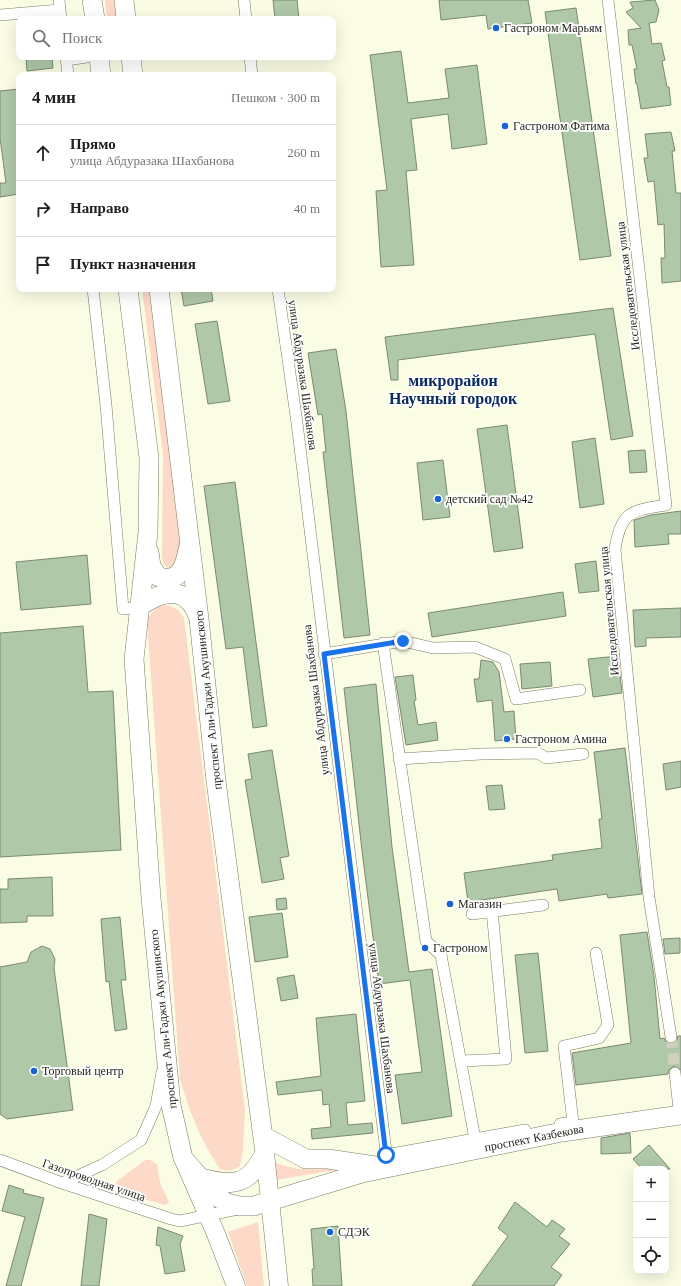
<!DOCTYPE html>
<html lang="ru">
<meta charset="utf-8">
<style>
body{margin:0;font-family:Georgia,serif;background:#f6f6f6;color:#202124}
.controls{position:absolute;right:12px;bottom:12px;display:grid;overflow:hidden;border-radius:8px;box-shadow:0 4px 16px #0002}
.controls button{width:36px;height:36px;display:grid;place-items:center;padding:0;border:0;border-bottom:1px solid #e0e0e0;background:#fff;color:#202124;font:20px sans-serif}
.stop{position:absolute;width:12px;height:12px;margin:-9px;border:3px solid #1a73e8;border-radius:50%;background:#fff}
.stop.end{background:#1a73e8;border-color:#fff;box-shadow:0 1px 4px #0008}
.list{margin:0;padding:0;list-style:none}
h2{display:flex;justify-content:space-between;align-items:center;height:52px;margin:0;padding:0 16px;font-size:17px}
h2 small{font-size:13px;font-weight:400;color:#757577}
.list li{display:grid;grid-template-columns:26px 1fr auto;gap:12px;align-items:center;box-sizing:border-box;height:56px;padding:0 16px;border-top:1px solid #e0e0e0}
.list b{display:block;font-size:15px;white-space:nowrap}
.list p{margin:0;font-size:13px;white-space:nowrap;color:#757577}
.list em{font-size:13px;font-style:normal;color:#757577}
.icon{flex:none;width:22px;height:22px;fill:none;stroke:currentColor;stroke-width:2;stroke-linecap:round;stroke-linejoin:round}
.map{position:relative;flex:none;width:681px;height:1286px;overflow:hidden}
.search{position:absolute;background:#fff;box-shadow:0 4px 16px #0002;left:16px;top:16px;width:320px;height:44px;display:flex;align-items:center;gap:10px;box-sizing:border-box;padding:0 14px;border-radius:8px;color:#757577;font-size:15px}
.panel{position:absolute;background:#fff;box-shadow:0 4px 16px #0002;left:16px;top:72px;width:320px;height:220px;border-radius:8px}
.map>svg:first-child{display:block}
.green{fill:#fdd9c7}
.building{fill:#afc8a8;stroke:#7a8976}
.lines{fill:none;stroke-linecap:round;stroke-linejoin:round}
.minor-tunnel{stroke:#d0d1bc;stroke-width:11;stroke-dasharray:11 5.5;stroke-linecap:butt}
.minor-casing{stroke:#7b7b66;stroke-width:12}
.primary-casing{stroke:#7b7b66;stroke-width:19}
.trunk-casing{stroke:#7b7b66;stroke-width:20}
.minor{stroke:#fff;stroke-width:11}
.primary{stroke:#fff;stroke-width:18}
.trunk{stroke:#fff;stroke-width:19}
.route{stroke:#1a73e8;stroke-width:5}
.poi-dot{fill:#1a63ce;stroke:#fff;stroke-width:1.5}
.labels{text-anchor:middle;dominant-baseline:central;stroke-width:3.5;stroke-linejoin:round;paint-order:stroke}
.poi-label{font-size:12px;fill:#25251d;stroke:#fff;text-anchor:start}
.street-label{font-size:12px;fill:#25251d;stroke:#fff}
.district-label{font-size:16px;font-weight:bold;fill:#0a2c60;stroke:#fff}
</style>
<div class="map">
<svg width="681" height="1286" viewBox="0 0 681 1286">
<rect width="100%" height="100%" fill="#fbfce4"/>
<!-- green -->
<path class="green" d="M105 0H114L116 19H107Z
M142 289H150L182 550 173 568H168L163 564 162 557 163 454Z
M164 605C174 606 179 609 184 618L245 1110 243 1150 240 1166 230 1171 220 1169C201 1141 189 1111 180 1079L147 622C151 612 155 608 164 605Z
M145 1160H150L157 1164 160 1183 169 1202 167 1204 164 1205 119 1191 115 1184 117 1181Z
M272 1162 297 1169 353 1167 270 1181Z
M258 1222 264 1286H247L228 1232Z"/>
<!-- building -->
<path class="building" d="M273 0H297L299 19H275Z
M439 0H528L532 23 488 29 486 15 441 20Z
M655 0 659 10 656 22 649 23 652 44 661 43 665 60 662 61 667 87H669L671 105 641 109 637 84H636L634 69H637L632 45H629L628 30 641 28 626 12 633 8 630 2Z
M576 8 611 256 580 260 545 12Z
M401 51 408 103 449 98 445 69 477 65 487 144 452 149 448 114 411 119 417 170 406 171 414 265 381 267 376 191 387 190 370 55Z
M26 57H52L53 68 27 71Z
M19 89V194L0 197V183H6L0 138V91Z
M671 132 675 151H672L676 193H681V281L662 283 661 258H665L664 224 658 225 654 181 648 182 644 158H648L645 134Z
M181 289H211L213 301 184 306Z
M613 308 633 436 611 440 595 334 398 360V380H391L385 337Z
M217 321 230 401 208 404 195 324Z
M336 349 346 411 370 635 344 638 323 452H326L322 414 318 415 308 353Z
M507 425 523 548 494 552 477 429Z
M595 438 604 504 580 508 572 442Z
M645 450 647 472 630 473 628 451Z
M443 460 450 517 423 520 417 463Z
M235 482 267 726 253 728 243 647 226 649 204 486Z
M681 511V534H668L669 544 635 547 634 520 651 515Z
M87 555 91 604 21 610 16 562Z
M596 561 599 591 579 593 575 564Z
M563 592 566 616 432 637 428 613Z
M681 608V637L646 638V646L635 647 633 610Z
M83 626 88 692 113 691 121 850 0 857V633Z
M618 656 622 693 593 697 588 659Z
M481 660 493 662 499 672 504 712 514 711 516 739 495 741 492 700 477 702 474 679H479Z
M550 662 552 686 522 689 520 664Z
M413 675 416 700 414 701 418 725 436 722 438 740 406 745 395 677Z
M376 684 392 847 409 972 432 969 452 1116 402 1124 395 1075 422 1072 410 980 379 984 362 851 344 688Z
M625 748 642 894 608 898 607 894 559 901 557 889 468 902 464 873 553 860 552 855 602 848 599 819H602L594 752Z
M272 750 289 856 280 858 284 879 262 883 245 780 252 779 248 754Z
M681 761V787L666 790 663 764Z
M502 785 505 809 489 810 486 786Z
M52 877 53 916H27V922L0 923V889H8V879Z
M286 898 287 909 277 910 276 899Z
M282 913 288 957 255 962 249 917Z
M120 917 126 980H121L127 1029 115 1031 109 981 106 982 101 919Z
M647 932 654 976 660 1039 664 1038 666 1042 672 1044 676 1042 678 1036H681V1070L674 1066 669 1070 668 1074 576 1085 572 1053 631 1043 620 935Z
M680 938V953L665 954 663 939Z
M42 946 50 949 55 959 54 968 73 1110 7 1119 0 1114V967L27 962 31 952Z
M538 953 548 1051 525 1053 515 955Z
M294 975 298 998 281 1001 277 978Z
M356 1014 365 1101 346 1103 348 1125 372 1123 373 1133 312 1139 311 1129 331 1127 329 1104 323 1105 322 1090 278 1095 276 1082 321 1076 316 1018Z
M630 1133 631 1153 601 1154V1138Z
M649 1145 670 1169H642L633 1159Z
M9 1185 24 1190 23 1193 44 1198 21 1286H6L25 1217 2 1211Z
M515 1202 547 1227 552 1220 565 1229 559 1236 570 1244 551 1267 562 1275 554 1286H472L508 1236 498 1228Z
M89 1214 107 1219 99 1286H81Z
M338 1226 342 1286H313L312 1269H314L311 1229Z
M158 1227 183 1236 180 1244 185 1271 165 1274 160 1246 156 1245Z"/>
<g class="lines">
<!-- minor-tunnel -->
<path class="minor-tunnel" d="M671 1037 675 1073"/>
<defs>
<path id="minor" d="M59 0 61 19
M244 0 246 19
M608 0 666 505C632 511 621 510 615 549L649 897 671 1037
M0 15 60 10
M66 57 68 75
M250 57 252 75
M66 60 87 57
M93 289 106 405 123 609 139 607
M278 289 297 423 388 1168
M383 643 426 941 441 955 475 1139 386 1155
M324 654 403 641 433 648 475 647 505 659 516 699 580 690
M399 759 481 754 538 753 546 758 583 754
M472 914 543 905
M462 1061 506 1059 492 910
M675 1073 679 1109
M560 1124 573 1122 564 1046 599 1038 608 1025 596 953
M475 1139 525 1130
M0 1160 62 1183 171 1219 180 1221 238 1209
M62 1183 102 1165 141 1140 156 1106 162 1072"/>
<path id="primary" d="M265 1153 279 1286
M185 1163 216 1234 236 1286"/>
<path id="trunk" d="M92 0 95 19
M124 0 126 19
M99 57 101 75
M131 57 133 75
M128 289 149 458 148 532 134 659 151 898 171 1105 183 1158 216 1196 227 1203 239 1206H254L362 1173 562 1132 681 1115
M159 289 199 619 216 781 265 1153C249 1185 234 1187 201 1178
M149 552 151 566 157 576C179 585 185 567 188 549
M139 607C161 591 186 584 198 616
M263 1136 306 1159H328L375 1166"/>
</defs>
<!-- minor casing -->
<use href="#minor" class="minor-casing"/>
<!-- primary casing -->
<use href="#primary" class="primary-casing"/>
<!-- trunk casing -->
<use href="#trunk" class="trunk-casing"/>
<!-- minor -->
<use href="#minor" class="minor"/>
<!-- primary -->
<use href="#primary" class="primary"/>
<!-- trunk -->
<use href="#trunk" class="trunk"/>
</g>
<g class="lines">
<!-- route -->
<path class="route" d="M386 1155 324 654 403 641"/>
</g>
<!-- markers -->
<g class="poi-dot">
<circle cx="496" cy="28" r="4"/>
<circle cx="505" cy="126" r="4"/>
<circle cx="438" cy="499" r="4"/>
<circle cx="507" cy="739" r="4"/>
<circle cx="450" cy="904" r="4"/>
<circle cx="425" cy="948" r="4"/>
<circle cx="34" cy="1071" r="4"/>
<circle cx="330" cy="1232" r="4"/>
</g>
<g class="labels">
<!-- poi labels -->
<g class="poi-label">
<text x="504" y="28">Гастроном Марьям</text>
<text x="513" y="126">Гастроном Фатима</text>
<text x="446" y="499">детский сад №42</text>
<text x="515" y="739">Гастроном Амина</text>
<text x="458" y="904">Магазин</text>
<text x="433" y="948">Гастроном</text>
<text x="42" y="1071">Торговый центр</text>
<text x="338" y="1232">СДЭК</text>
</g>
<!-- street labels -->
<g class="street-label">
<text transform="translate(628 286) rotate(-97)">Исследовательская улица</text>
<text transform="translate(303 375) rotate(82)">улица Абдуразака Шахбанова</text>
<text transform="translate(609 611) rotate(-95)">Исследовательская улица</text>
<text transform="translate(208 700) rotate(-96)">проспект Али-Гаджи Акушинского</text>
<text transform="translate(316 700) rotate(-97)">улица Абдуразака Шахбанова</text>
<text transform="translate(382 1018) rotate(83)">улица Абдуразака Шахбанова</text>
<text transform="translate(163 1019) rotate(-96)">проспект Али-Гаджи Акушинского</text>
<text transform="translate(534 1138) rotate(-11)">проспект Казбекова</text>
<text transform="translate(94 1180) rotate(19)">Газопроводная улица</text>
</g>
<!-- district labels -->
<g class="district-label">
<text x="453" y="380">микрорайон<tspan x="453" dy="18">Научный городок</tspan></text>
</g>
</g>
</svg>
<div class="controls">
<button>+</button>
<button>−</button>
<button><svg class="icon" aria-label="locate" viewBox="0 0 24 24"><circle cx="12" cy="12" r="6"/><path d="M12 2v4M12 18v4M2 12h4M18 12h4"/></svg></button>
</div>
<div class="stop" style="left:386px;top:1155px"></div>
<div class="stop end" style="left:403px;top:641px"></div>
<div class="search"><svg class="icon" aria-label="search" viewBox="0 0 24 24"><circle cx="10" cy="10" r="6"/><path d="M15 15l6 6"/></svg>Поиск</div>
<section class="panel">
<h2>4 мин<small>Пешком · 300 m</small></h2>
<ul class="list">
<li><svg class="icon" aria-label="ahead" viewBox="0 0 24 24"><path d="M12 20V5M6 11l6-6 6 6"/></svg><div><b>Прямо</b><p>улица Абдуразака Шахбанова</p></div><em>260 m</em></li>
<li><svg class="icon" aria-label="right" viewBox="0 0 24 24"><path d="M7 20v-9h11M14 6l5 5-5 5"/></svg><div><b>Направо</b></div><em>40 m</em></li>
<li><svg class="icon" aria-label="arrive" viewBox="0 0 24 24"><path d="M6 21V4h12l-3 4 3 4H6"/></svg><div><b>Пункт назначения</b></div></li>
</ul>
</section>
</div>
